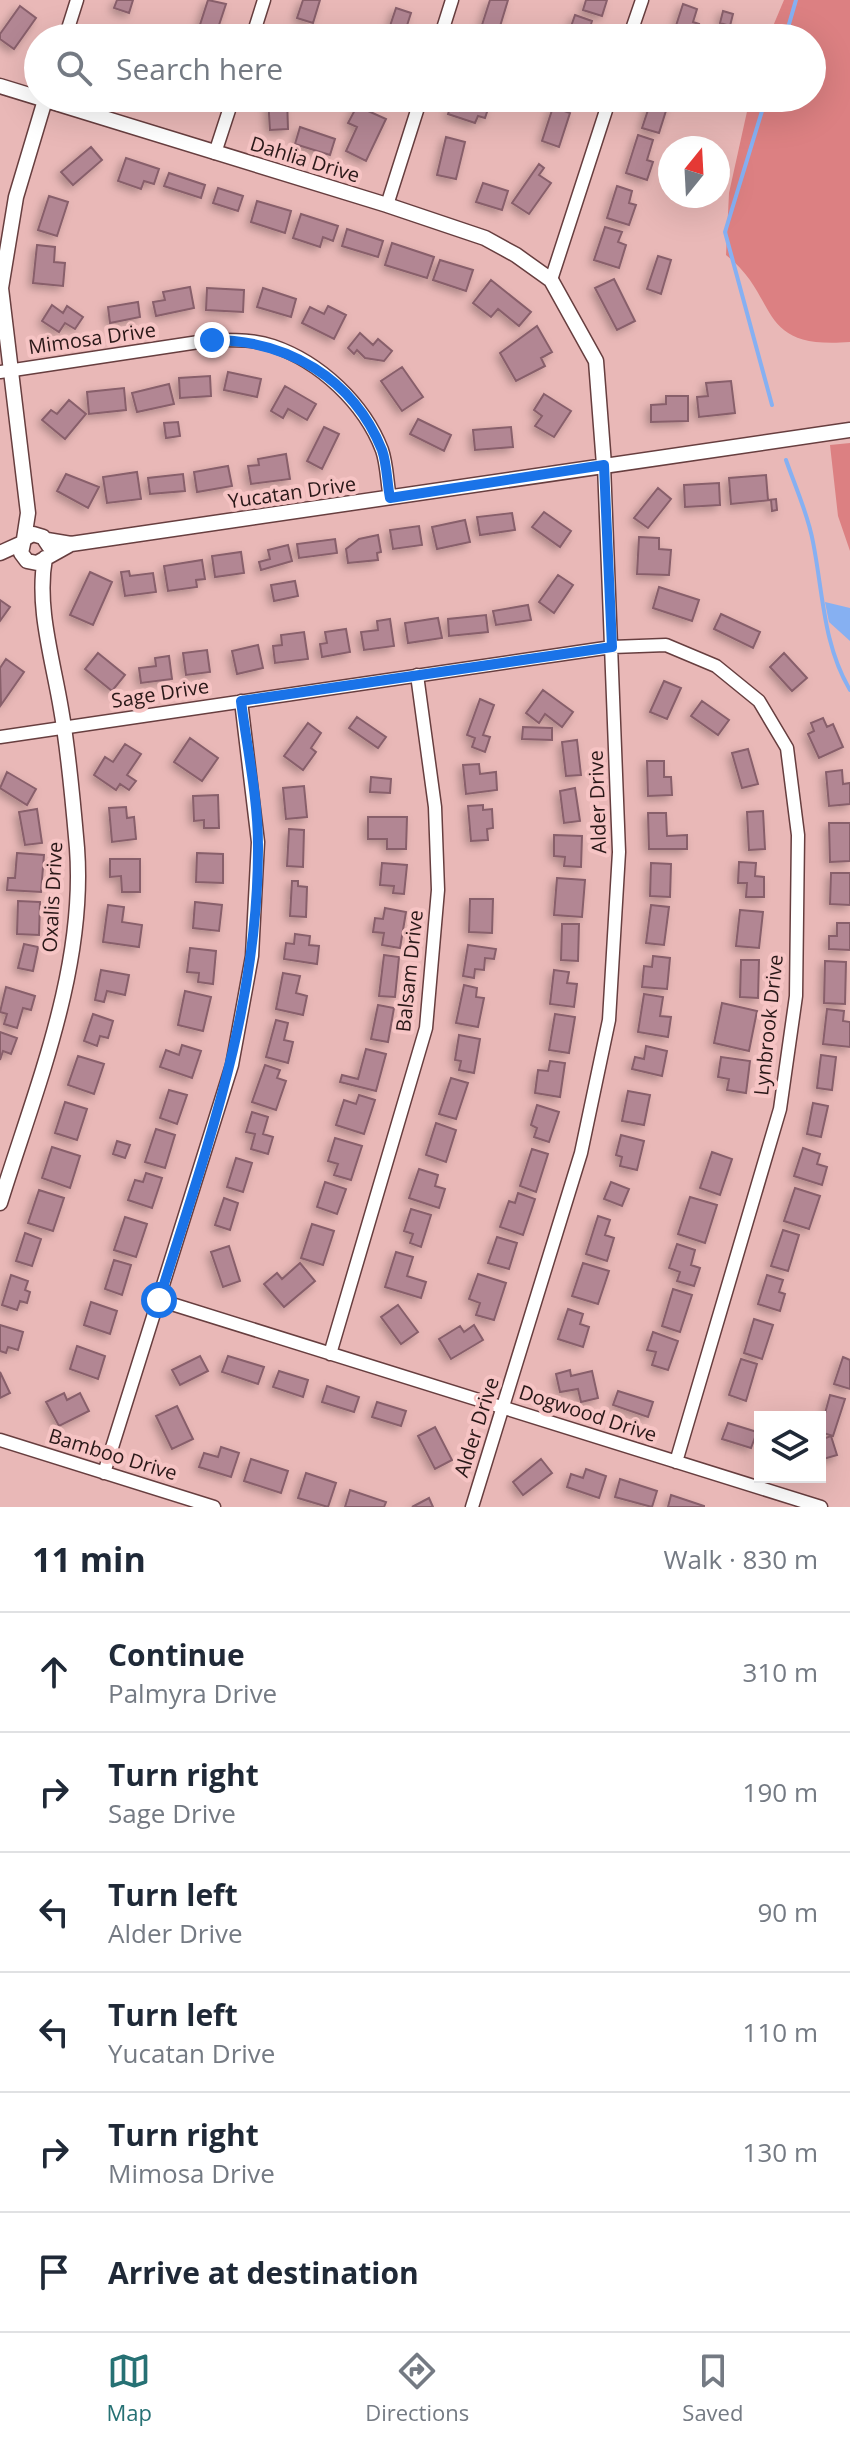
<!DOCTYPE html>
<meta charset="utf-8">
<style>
body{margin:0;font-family:"Open Sans",sans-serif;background:#f2f2f3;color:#1f2937}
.controls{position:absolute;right:24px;bottom:24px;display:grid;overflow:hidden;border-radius:0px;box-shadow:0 8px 32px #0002}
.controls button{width:72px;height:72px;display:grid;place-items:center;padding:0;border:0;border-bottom:2px solid #e0e1e3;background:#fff;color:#1f2937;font:40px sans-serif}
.compass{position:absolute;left:658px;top:136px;width:72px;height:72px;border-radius:50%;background:#fff;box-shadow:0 8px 32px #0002;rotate:18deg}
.stop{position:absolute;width:24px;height:24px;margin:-18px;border:6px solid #1a73e8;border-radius:50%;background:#fff}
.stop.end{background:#1a73e8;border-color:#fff;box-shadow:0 2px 8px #0008}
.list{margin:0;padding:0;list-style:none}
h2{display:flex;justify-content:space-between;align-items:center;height:104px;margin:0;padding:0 32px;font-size:34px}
h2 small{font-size:26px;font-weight:400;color:#747a83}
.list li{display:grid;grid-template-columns:52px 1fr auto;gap:24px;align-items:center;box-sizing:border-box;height:120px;padding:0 32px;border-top:2px solid #e0e1e3}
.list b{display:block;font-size:30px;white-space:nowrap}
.list p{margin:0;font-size:26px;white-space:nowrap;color:#747a83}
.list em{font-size:26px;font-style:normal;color:#747a83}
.icon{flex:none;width:44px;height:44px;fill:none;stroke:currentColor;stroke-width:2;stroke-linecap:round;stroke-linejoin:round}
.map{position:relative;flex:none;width:850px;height:1507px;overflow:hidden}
.search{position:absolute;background:#fff;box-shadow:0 8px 32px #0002;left:24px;right:24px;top:24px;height:88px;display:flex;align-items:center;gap:20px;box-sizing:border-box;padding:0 28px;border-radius:44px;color:#747a83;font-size:30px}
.sheet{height:824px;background:#fff}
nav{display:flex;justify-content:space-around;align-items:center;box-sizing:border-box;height:112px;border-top:2px solid #e0e1e3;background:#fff;font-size:22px;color:#747a83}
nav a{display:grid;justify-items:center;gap:4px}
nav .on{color:#267174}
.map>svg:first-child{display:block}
.green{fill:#dc8082}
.water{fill:#86b0f2}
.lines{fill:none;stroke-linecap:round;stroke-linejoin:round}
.stream{stroke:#86b0f2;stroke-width:4}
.building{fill:#b28693;stroke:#885f6b;stroke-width:2;filter:url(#shadow)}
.minor-casing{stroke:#673e3f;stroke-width:15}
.tertiary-casing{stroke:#673e3f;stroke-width:17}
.minor{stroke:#fff;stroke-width:12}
.tertiary{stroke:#fff;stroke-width:14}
.route{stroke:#1a73e8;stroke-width:10}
.labels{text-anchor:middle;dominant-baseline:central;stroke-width:8;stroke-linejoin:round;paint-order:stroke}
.street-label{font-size:20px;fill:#2a1818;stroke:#f6c4c4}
</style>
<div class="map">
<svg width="850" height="1507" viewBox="0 0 850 1507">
<defs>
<filter id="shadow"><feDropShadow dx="-3.5" dy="3.5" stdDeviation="4" flood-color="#0004"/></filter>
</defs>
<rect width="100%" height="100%" fill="#e9b8b7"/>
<!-- green -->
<path class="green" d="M784 0H850V342C754 350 781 298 726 255L729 193 750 98H812V38H768Z
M850 443V551L838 516 830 445Z"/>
<!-- water -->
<path class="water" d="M825 602 850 608V641L829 622Z"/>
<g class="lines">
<!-- stream -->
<path class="stream" d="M785 38 796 0
M766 98 725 232 772 405
M786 460C795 486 808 514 813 542 823 592 823 645 850 690"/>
</g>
<!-- building -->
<path class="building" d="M117 0H133L129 13 114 8Z
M208 0 226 4 215 37 198 31Z
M303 0H320L313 23 297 18Z
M490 0H508L498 33 481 28Z
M586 0H607L602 16 583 10Z
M683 4 697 9 693 22 699 24 695 38H672Z
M20 6 36 18 14 49 0 39V34Z
M396 8 411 13 403 38H386Z
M723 11 733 14 730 26 720 23Z
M575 15 592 21 587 38H567Z
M296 27 312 32 310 38H292Z
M268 98H287L288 129 270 130Z
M463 98H482L481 103 489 106 485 118 478 116 475 123 448 114 450 108 459 111Z
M652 98H670L659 133 642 128Z
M357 106 386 119 366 161 346 151 357 127 348 123Z
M553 107 570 113 559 147 542 141Z
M300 127 335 139 330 155 295 144Z
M638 135 653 140 647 160 653 162 647 180 626 173Z
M446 137 465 142 456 179 437 175Z
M91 147 102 160 73 185 61 172Z
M126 158 159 169 154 184 144 181 141 189 118 181Z
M539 164 544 168 539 175 551 183 529 214 512 203Z
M169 173 205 185 201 198 164 186Z
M483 183 508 191 502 210 476 202Z
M617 186 632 191 629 203 636 205 629 225 607 218Z
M218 188 243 196 238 211 213 203Z
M49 196 68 202 57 236 38 230Z
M257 201 291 211 285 233 251 222Z
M301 214 338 226 333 241 323 237 320 247 293 238Z
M605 227 622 232 618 242 626 245 619 268 594 260Z
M347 229 383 241 378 257 342 246Z
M392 243 434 257 427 278 385 265Z
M37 245 55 247 54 262 65 263 63 286 33 283Z
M658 256 671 260 661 294 647 289Z
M440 260 473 270 466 291 433 280Z
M614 279 635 321 617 330 595 288Z
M491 280 531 312 519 326 498 309 491 317 473 303Z
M190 287 194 308 156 316 153 302 165 300 163 292Z
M207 288 244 290 243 312 206 310Z
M263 288 296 299 291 317 257 307Z
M138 302 140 317 110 323 108 307Z
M52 305 63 313 67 306 83 317 75 329 65 323 59 332 42 321Z
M328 306 346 315 334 339 302 323 310 307 324 314Z
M537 326 552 352 541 358 545 366 516 381 500 353Z
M360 333 373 345 378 339 392 351 384 361 365 358 357 350 354 354 348 348Z
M402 367 423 397 402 411 381 381Z
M228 372 261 379 257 397 224 390Z
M210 376 211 396 180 398 179 378Z
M731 381 735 413 699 417 697 397 708 396 706 383Z
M169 384 174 404 137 412 132 393Z
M285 386 316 404 307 420 288 409 283 418 271 411Z
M124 388 126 410 89 414 87 392Z
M544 394 571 411 554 437 535 426 542 416 534 410Z
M666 396H688V421L651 422V405L666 404Z
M69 400 86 414 65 439 42 420 51 410 57 414Z
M418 419 451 435 444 451 410 434Z
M178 422 180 436 166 438 164 423Z
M324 427 339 434 322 469 307 461Z
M511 427 513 447 475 450 473 430Z
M286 454 290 479 251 484 248 466 259 465 258 459Z
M228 466 232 486 197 492 194 472Z
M137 472 141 499 107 503 103 477Z
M66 474 99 487 88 508 57 491Z
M183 474 185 491 150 494 148 478Z
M766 475 768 500 776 499 777 510 772 511 771 500 731 504 729 478Z
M719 483 720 505 685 507 684 485Z
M658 488 671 499 648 528 634 518Z
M544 512 571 531 560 547 532 527Z
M512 513 515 530 480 535 477 517Z
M465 520 470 542 437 549 432 527Z
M419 526 422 545 393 549 390 530Z
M378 535 381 552 377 553 378 560 348 563 346 549 359 539Z
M639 537 659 538V549L671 550 669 575 637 574Z
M335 539 337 553 299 558 297 544Z
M288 545 292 561 261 570 259 562 270 559 268 550Z
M241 552 244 573 215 577 212 556Z
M202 560 205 579 196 580 197 587 168 591 164 566Z
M129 571 130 576 153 573 156 592 125 596 121 572Z
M90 572 112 582 93 625 70 615Z
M558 575 573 585 554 613 539 602Z
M295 581 298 596 274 601 271 585Z
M659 587 699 600 692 621 653 608Z
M0 600 10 607 0 621Z
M528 605 531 620 496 625 493 611Z
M721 614 760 632 753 648 714 629Z
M486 615 488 632 449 636 448 619Z
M438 618 442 638 408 643 405 623Z
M390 619 394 646 364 650 361 632 378 630 377 621Z
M346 629 350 652 322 657 320 644 327 643 325 632Z
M304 632 308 659 275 663 273 646 282 645 281 635Z
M258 645 263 668 237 674 232 651Z
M207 650 210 672 186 675 183 653Z
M98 653 125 675 112 691 85 669Z
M784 653 807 678 792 691 770 667Z
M169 656 172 679 141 683 139 668 156 666 155 658Z
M6 659 24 672 1 705 0 668Z
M664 681 681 688 667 719 650 712Z
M543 690 573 712 562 727 545 714 539 723 526 713Z
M480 699 494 705 483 735 490 737 485 752 472 747 475 738 467 735Z
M702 701 729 720 718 735 691 716Z
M357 717 386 737 378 748 349 728Z
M823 718 827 727 833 724 843 747 819 758 808 734 814 731 811 723Z
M308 723 321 733 311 748 316 752 303 770 284 756Z
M523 727 552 728V740L522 739Z
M190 738 218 758 202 781 174 762Z
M577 740 581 775 566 776 562 742Z
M125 744 141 754 127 775 136 781 129 790 120 784 116 790 94 775 105 757 113 762Z
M748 749 758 784 742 788 732 753Z
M647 761H664V777H671L672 795 648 796Z
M479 764 480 774 496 772 497 790 466 794 463 765Z
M842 770 843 784 850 783V804L829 806 826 772Z
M7 772 36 789 27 805 0 788Z
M371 777 391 779 390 793 370 792Z
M304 786 307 817 286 819 283 788Z
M575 788 580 821 564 823 560 791Z
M218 795 219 828H204V820L194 821 193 796Z
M483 805V810L492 809 493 828 487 829 488 840 471 841 468 806Z
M126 807 127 818 134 817 136 839 112 842 109 808Z
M37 809 42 843 25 845 19 812Z
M763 811 765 849 749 850 747 812Z
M648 813H666L667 836 687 835V849H649Z
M368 817H407L406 849H387V839H368Z
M829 823H850V861L830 862Z
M289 829 304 830 303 867 287 866Z
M554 835 582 836 581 867 564 866 565 857 554 856Z
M17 853 44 855 41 892 7 890 8 878H15Z
M197 853 223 854V883L196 882Z
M110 859H140V892H122L121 876 110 877Z
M739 862 756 863 755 876 764 877V897H746L747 883H738Z
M382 863 407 865 404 894 393 893 394 886 380 885Z
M651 863 671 864 670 897 650 896Z
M831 873H850V905L830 904Z
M557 878 585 880 582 917 554 915Z
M292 881H298V886L307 887 306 917 290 916Z
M470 899H493L492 933 469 932Z
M18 901 40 902 39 935 17 934Z
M195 902 222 905 219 931 193 928Z
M108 905 124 907 122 922 142 925 139 947 103 942Z
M651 905 669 907 664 945 646 943Z
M385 908 406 912 400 948 382 945 384 933 373 932 375 918 383 919Z
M740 910 763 912 759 948 736 946Z
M837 923H850V950L829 949V936H837Z
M562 924H579L578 961 561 960Z
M295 934 310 936 309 945 319 946 317 964 284 959 286 943 294 944Z
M24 944 38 947 33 971 18 968Z
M468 945 496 949 494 959 485 958 484 970 475 969 474 978 463 976Z
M190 948 216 951 213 984 198 982 199 973 187 972Z
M384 955 399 957 395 997 379 996Z
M653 956 670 958 667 989 642 987 644 966 652 967Z
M741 960H759L758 998 740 997Z
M825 961 846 962 845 1004 824 1003Z
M101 970 129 975 125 995 107 991 104 1002 95 1000Z
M554 970 569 972 567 983 577 984 574 1007 550 1004Z
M283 973 300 976 296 993 307 996 303 1015 276 1009Z
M464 985 477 988 476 997 484 998 478 1027 456 1023Z
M6 987 35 996 31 1010 23 1008 17 1028 4 1024 7 1014 0 1012Z
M185 991 211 997 203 1031 178 1025Z
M644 994 663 997 660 1016 671 1017 668 1037 638 1032Z
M722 1003 757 1011 749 1051 714 1043Z
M378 1005 394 1008 388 1042 371 1039Z
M827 1009 844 1011 843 1021 850 1022V1047L823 1044Z
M93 1014 113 1021 108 1038 100 1036 97 1046 84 1041Z
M555 1014 575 1017 569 1053 549 1050Z
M276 1020 288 1023 284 1040 293 1042 288 1063 266 1057Z
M0 1032 17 1038 11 1054 3 1051 0 1060Z
M459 1035 480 1039 474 1073 459 1070 461 1061 455 1060Z
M182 1045 201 1051 192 1078 160 1067 166 1050 179 1055Z
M646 1046 667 1051 662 1076 632 1069 635 1057 644 1059Z
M366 1049 386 1054 376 1091 340 1082 342 1075 358 1079Z
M821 1055 836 1057 832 1090 817 1088Z
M78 1056 104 1064 94 1094 68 1085Z
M721 1057 750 1061 746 1093 727 1090 729 1079 718 1077Z
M550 1061 565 1063 560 1097 535 1093 538 1070 548 1071Z
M265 1065 280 1070 277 1078 286 1081 276 1110 252 1102Z
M451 1078 468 1083 456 1119 439 1114Z
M169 1090 187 1095 177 1124 160 1118Z
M628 1091 650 1095 644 1125 622 1121Z
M359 1095 375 1100 364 1134 336 1125 344 1100 356 1104Z
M65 1102 87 1109 77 1140 55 1133Z
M813 1103 828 1106 821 1137 807 1134Z
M537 1105 559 1112 549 1142 534 1137 537 1128 531 1125Z
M252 1112 268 1117 263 1134 273 1137 268 1154 251 1149 255 1134 246 1132Z
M436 1123 456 1130 446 1162 426 1155Z
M156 1129 175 1135 165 1168 145 1162Z
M621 1135 644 1141 637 1170 620 1166 622 1157 616 1155Z
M335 1138 362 1146 351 1180 334 1175 338 1164 328 1161Z
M117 1141 130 1145 125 1158 113 1154Z
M52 1147 80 1156 70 1188 42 1178Z
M803 1148 820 1154 817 1164 827 1167 822 1185 794 1176Z
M532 1149 548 1154 536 1192 520 1186Z
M712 1152 732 1159 720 1195 700 1188Z
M236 1158 252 1163 243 1192 227 1187Z
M419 1169 438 1175 435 1186 445 1189 439 1208 409 1198Z
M146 1173 162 1178 152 1208 128 1200 135 1180 143 1182Z
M325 1182 346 1189 337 1214 317 1207Z
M611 1182 629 1189 622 1206 604 1199Z
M795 1188 820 1196 809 1229 784 1221Z
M39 1190 64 1198 53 1231 28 1223Z
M518 1193 535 1199 523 1235 500 1227 509 1201 515 1203Z
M690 1197 717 1205 705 1243 678 1234Z
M224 1198 238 1203 230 1230 215 1225Z
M411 1209 431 1215 421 1247 410 1243 413 1234 404 1231Z
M598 1216 610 1220 605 1235 614 1238 607 1261 586 1254Z
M125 1217 147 1224 136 1257 114 1250Z
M312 1224 334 1231 323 1265 301 1258Z
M783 1230 799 1235 788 1271 771 1266Z
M25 1233 41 1239 32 1266 16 1261Z
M497 1237 517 1243 509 1269 488 1263Z
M677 1244 695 1250 691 1265 700 1268 694 1286 677 1281 680 1272 669 1268Z
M229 1246 240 1281 223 1287 211 1252Z
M396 1252 413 1257 407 1276 426 1282 421 1298 385 1287Z
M114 1260 131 1265 122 1295 105 1289Z
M300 1263 315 1281 284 1307 264 1284 277 1273 282 1279Z
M583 1263 609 1271 598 1304 572 1296Z
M478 1274 506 1283 494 1320 476 1315 480 1303 469 1299Z
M11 1275 28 1281 25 1290 30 1292 27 1303 20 1301 17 1310 2 1305Z
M767 1275 783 1280 779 1292 785 1294 780 1311 758 1304Z
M673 1289 692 1295 680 1332 662 1326Z
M91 1302 117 1311 110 1334 84 1325Z
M398 1305 418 1332 401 1344 381 1317Z
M568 1309 583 1314 580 1324 589 1327 583 1347 558 1339Z
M754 1319 773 1325 762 1359 744 1353Z
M0 1325 23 1332 18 1350 8 1347 6 1353 0 1351Z
M474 1325 483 1340 451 1359 439 1339 460 1326 464 1332Z
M653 1332 678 1341 668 1370 652 1365 656 1352 647 1350Z
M77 1346 105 1356 98 1379 70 1369Z
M200 1356 208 1371 180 1385 172 1370Z
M228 1356 264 1367 258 1384 222 1372Z
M843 1357 850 1360V1389L834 1384Z
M741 1359 757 1364 746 1401 729 1395Z
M570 1370 571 1376 592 1371 598 1398 581 1402 578 1389 560 1392 556 1374Z
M279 1371 308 1380 303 1397 273 1387Z
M0 1372 10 1393 0 1398Z
M327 1386 359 1397 354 1412 322 1402Z
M618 1391 653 1402 648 1417 613 1405Z
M64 1393 67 1400 80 1393 89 1411 59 1426 46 1402Z
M830 1395 845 1399 833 1436 820 1432Z
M377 1402 406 1411 401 1426 372 1417Z
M177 1406 193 1439 172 1449 156 1416Z
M728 1423 757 1432 751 1448 722 1439Z
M435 1427 452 1460 435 1469 418 1436Z
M831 1436 837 1455 820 1460V1440Z
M221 1447 239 1453 231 1477 199 1467 204 1453 218 1457Z
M251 1459 288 1471 281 1493 244 1481Z
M541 1459 552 1473 523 1495 513 1482Z
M586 1469 606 1476 599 1498 567 1487 571 1474 583 1478Z
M306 1473 336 1483 328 1507 298 1498Z
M620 1479 657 1491 652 1507 615 1497Z
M350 1490 386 1502 384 1507H345Z
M671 1495 704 1506V1507H668Z
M429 1498 433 1507H412Z"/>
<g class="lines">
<defs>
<path id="minor" d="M65 38 77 0
M252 38 264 0
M440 38 452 0
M629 38 642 0
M215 153 233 98
M387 205 421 98
M551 280 610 98
M0 372 212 340C232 340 253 339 273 346 320 362 364 403 382 450 387 464 387 483 390 498
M0 737 612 647 666 645 716 666 759 701 787 748 798 835 796 996 780 1109 676 1462
M159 1300 821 1507
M330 1354 426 1028 438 890 435 807 417 675
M0 1440 214 1507
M104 1473 232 1065 252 956 258 842 241 701
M472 1507 581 1153 609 1020 619 852 604 465"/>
<path id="tertiary" d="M0 86 387 205 485 238 516 255 551 280 596 361 604 465
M24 539 28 513 1 288 16 197 45 100
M47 540 71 544 850 430
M49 546 43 537 33 534 24 539 21 553 27 561 37 563 71 544
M0 553 22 543
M0 1203C35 1090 86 969 77 848 73 802 69 754 61 709 53 660 36 607 45 558"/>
</defs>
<!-- minor casing -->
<use href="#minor" class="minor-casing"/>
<!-- tertiary casing -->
<use href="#tertiary" class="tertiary-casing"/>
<!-- minor -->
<use href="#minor" class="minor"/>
<!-- tertiary -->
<use href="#tertiary" class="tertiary"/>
</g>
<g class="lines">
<!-- route -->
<path class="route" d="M159 1300C206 1150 259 1006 258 845 258 798 247 748 241 701L612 647 604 465 390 498C387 483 387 464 382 450 353 378 287 340 212 340"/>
</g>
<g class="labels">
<!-- street labels -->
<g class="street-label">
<text transform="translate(305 159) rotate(17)">Dahlia Drive</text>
<text transform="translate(92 338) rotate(-8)">Mimosa Drive</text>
<text transform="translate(292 492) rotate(-8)">Yucatan Drive</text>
<text transform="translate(160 693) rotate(-9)">Sage Drive</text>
<text transform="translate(597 802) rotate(-92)">Alder Drive</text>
<text transform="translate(52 897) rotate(-87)">Oxalis Drive</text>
<text transform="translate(409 971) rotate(-84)">Balsam Drive</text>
<text transform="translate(768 1025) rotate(-84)">Lynbrook Drive</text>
<text transform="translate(588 1413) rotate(18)">Dogwood Drive</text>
<text transform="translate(476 1427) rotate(-72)">Alder Drive</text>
<text transform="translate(113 1454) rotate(17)">Bamboo Drive</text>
</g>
</g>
</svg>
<div class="controls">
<button><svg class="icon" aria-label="layers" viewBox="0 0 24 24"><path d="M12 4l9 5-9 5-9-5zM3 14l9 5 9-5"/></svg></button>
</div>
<svg class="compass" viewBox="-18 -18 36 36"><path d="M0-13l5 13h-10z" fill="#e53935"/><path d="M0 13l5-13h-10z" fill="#747a83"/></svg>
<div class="stop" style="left:159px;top:1300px"></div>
<div class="stop end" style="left:212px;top:340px"></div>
<div class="search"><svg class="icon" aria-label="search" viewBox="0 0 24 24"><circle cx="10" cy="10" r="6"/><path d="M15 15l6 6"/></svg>Search here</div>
</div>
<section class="sheet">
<h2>11 min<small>Walk · 830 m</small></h2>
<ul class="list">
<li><svg class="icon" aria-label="ahead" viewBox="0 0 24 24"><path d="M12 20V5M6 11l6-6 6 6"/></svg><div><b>Continue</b><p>Palmyra Drive</p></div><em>310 m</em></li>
<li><svg class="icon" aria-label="right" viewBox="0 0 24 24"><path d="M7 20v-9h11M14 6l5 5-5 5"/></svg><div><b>Turn right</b><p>Sage Drive</p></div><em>190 m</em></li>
<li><svg class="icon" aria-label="left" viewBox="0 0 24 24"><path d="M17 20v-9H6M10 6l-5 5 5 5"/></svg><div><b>Turn left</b><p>Alder Drive</p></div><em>90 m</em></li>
<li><svg class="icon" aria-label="left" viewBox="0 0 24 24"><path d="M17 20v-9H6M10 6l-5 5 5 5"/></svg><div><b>Turn left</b><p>Yucatan Drive</p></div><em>110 m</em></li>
<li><svg class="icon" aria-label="right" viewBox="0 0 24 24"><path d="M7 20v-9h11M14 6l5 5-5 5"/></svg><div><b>Turn right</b><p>Mimosa Drive</p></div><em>130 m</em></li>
<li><svg class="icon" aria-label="arrive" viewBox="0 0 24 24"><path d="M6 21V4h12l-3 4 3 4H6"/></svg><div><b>Arrive at destination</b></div></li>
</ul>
</section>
<nav>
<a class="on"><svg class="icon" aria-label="map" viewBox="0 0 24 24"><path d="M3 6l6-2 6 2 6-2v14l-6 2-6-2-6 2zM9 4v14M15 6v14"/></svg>Map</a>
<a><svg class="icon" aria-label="directions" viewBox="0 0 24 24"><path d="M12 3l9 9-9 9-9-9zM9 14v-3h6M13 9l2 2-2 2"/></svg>Directions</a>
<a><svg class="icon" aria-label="saved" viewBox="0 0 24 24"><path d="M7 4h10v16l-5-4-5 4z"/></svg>Saved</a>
</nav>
